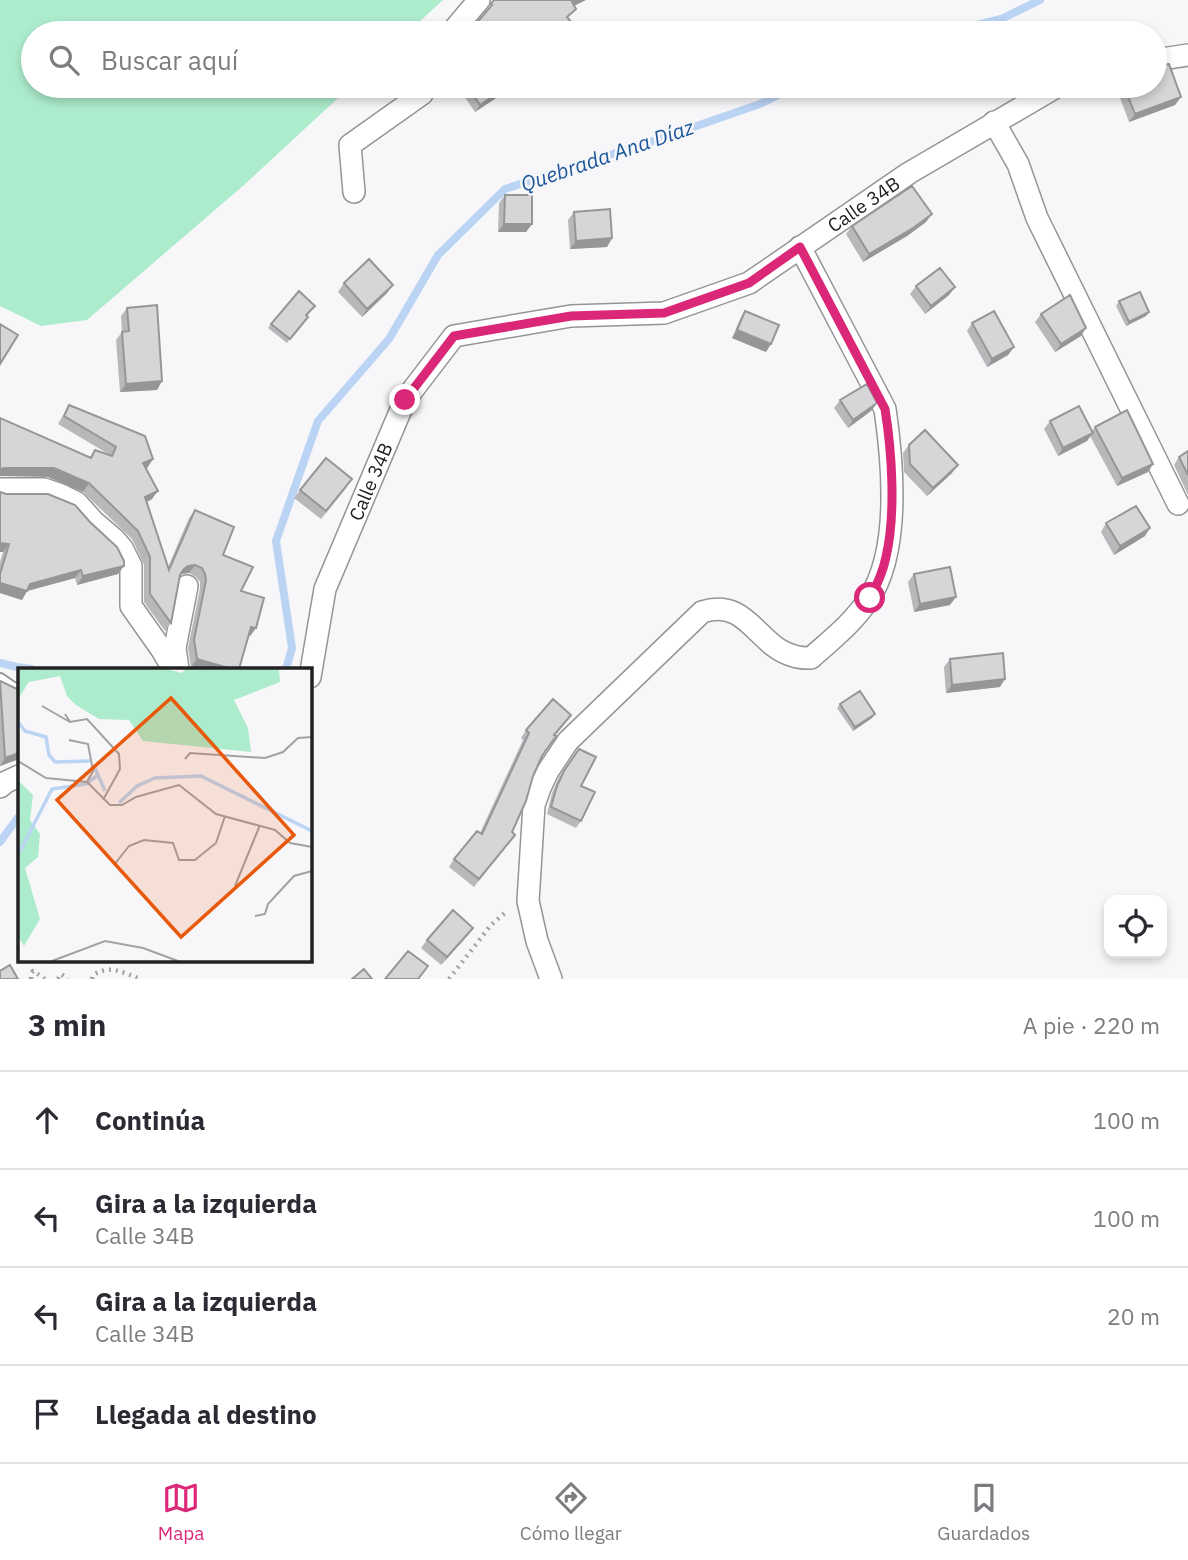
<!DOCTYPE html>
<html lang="es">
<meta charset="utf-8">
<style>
body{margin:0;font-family:"IBM Plex Sans",sans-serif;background:#f7f7f7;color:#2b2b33}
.controls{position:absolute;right:21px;bottom:21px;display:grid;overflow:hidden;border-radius:14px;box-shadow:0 4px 10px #0003}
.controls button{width:63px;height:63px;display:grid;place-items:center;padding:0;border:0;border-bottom:2px solid #e1e1e2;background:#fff;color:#2b2b33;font:35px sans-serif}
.stop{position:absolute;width:21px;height:21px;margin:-16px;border:5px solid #db2777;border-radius:50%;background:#fff}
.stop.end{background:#db2777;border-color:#fff;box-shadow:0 2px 7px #0008}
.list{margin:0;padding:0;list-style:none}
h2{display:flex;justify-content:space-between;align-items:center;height:91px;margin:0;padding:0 28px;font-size:30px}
h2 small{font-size:23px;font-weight:400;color:#7c7c81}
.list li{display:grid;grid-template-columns:46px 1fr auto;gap:21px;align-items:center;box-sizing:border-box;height:98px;padding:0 28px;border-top:2px solid #e1e1e2}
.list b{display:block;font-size:26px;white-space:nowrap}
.list p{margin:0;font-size:23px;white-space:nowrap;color:#7c7c81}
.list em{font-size:23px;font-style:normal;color:#7c7c81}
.icon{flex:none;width:38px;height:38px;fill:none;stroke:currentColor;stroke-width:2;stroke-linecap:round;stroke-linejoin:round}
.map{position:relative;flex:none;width:1188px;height:979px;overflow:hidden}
.search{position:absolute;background:#fff;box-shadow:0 4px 10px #0003;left:21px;right:21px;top:21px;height:77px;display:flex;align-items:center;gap:18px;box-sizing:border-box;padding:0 24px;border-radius:38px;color:#7c7c81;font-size:26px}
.sheet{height:483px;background:#fff}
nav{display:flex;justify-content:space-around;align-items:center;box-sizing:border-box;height:98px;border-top:2px solid #e1e1e2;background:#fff;font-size:19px;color:#7c7c81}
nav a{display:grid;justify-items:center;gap:4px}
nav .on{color:#db2777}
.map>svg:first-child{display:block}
.green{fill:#aceccc}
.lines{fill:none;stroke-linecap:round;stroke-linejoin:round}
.stream{stroke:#bbd4f3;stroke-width:8}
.lane-casing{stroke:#959597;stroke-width:14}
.street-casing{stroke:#959597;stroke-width:24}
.path{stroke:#a1a1a3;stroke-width:4.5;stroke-dasharray:2 5;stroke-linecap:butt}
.lane{stroke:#fff;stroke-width:10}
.street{stroke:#fff;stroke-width:21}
.wall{fill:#b8b8bb}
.shaded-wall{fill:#969698}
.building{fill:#d6d6d9;stroke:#969698;stroke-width:2}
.route{stroke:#db2777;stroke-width:9}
.labels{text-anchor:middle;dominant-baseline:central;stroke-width:5;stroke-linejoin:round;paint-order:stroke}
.street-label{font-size:19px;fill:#222223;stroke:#f7f7fa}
.water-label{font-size:21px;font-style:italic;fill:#1b579a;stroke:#f7f7fa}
.inset-river{fill:none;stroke:#bbd4f3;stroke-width:3.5}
.inset-road{fill:none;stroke:#a2a2a4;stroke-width:2}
.view{fill:#e8590c;fill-opacity:0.15;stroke:#e8590c;stroke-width:3.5}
.inset-edge{fill:none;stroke:#222223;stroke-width:3.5}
</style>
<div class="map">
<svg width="1188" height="979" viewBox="0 0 1188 979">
<rect width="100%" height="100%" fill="#f7f7fa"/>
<!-- green -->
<path class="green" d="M0 0H443L407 33H33V86H351L244 185 87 320 41 326 0 306Z"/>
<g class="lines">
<!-- stream -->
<path class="stream" d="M945 33 1001 19 1040 0
M0 663 17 667 32 669
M286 669 292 648 276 541 318 421 389 339 438 255 505 189 659 139 760 104 796 86
M0 842 19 816"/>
<defs>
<path id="lane" d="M0 679 19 692"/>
<g id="street">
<path d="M451 33 479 0"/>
<path d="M1155 60 1188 55"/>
<path d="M994 122 1018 164 1037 218 1178 504"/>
<path d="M354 192 350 145 422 94 426 86"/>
<path d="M0 489H44L61 495 77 503 94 522 114 539 122 548 131 566V606L162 650 173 669"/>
<path d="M178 669 175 648 187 586"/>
<path id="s1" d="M310 677 325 589 405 400 454 336 571 316 664 313 749 283 909 173 1058 86"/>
<path d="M0 787 6 782 19 776"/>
<path d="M551 979 537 941 528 901 534 805 540 788 548 771 568 741 702 612C748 597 757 647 794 656 799 658 805 658 811 658 831 640 853 623 868 600 901 552 893 464 885 409L800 247"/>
</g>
</defs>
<!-- lane casing -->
<use href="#lane" class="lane-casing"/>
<!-- street casing -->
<use href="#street" class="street-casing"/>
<!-- path -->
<path class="path" d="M31 979V973L33 971 45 979
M58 979 61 974 68 979
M92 979 93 975C111 964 123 973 141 979
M449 979 491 925 507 911"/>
<!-- lane -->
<use href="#lane" class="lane"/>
<!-- street -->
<use href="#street" class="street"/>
</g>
<!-- wall -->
<path class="wall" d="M457 86H514L475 112Z
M994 86H1020L1002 98Z
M1117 86H1155L1181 97 1175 105 1129 122 1116 87Z
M505 195 532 224 526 232H498L499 203Z
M574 212 612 238 607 247 570 249 568 220Z
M926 222 907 236 863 262 846 234 852 226Z
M344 283 387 293 362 317 338 292Z
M916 286 949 295 925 314 910 294Z
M1119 301 1149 312 1146 316 1126 326 1116 306Z
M127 308 162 381 157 390 120 392 116 340 122 332 121 316Z
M312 310 307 316 287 343 268 328 271 324Z
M745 311 766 352 732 338 740 319Z
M1041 314 1081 336 1055 352 1035 322Z
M972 323 1014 347 1008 355 987 367 967 331Z
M840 400 871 411 848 428 834 408Z
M69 405 153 459 147 468H146L152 499 147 502 168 567 189 518 195 510 223 555 256 628 250 636H248L239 669H197L191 667 188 648 200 588V582L196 577 189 573 182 574 180 576 171 623 165 631 144 602V565L132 539 83 492 48 477 90 457 95 450 110 455 58 424Z
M1050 421 1092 431 1095 427 1153 464 1148 472 1117 486 1090 436 1087 441 1058 456 1044 429Z
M909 445 952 473 927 496 904 472 903 453Z
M1188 451V495L1174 465 1179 457Z
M347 487 321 519 294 498 300 490Z
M0 492 124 566 118 574 77 585 75 578 27 591 22 600 0 593V562L3 552H0Z
M1106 523 1145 536 1114 555 1101 532Z
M914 574 950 605 914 612 908 582Z
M950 659 1000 687 946 693 944 667Z
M0 681 19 759 0 766Z
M840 704 875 714 872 718 853 731 837 708Z
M571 715 555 736 542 756 533 776 512 832 515 835 474 887 449 867 454 859 480 833 523 740 521 738 526 730Z
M579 749 581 786V821L576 828 547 814 552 793 559 777Z
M473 928 441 965 421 948 427 940Z"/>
<!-- shaded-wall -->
<path class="shaded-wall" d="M576 0H586L566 10 572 2Z
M508 86H514L475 112 480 105Z
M1016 86H1020L1002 98 1004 93Z
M1181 97 1175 105 1129 122 1135 114Z
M932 214 926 222 907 236 863 262 869 254Z
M504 224H532L526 232H498Z
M612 238 607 247 570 249 576 241Z
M393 285 387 293 362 317 367 309Z
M955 287 949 295 925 314 931 306Z
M1149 312 1146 316 1126 326 1129 322Z
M1086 328 1081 336 1055 352 1061 344Z
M737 330 771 344 766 352 732 338Z
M1014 347 1008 355 987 367 992 359Z
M162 381 157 390 120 392 126 384Z
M877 403 871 411 848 428 853 420Z
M1093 433 1087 441 1058 456 1063 448Z
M153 459 147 468 137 472 143 463Z
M1153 464 1148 472 1117 486 1122 478Z
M958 465 952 473 927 496 933 488Z
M5 468H54L89 483 83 492 48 477 0 476V469Z
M158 491 152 499 139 506 145 497Z
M1150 528 1145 536 1114 555 1120 546Z
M0 543 9 544 3 552H0Z
M195 565 189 573 182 574 177 578 183 570 188 566Z
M124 566 118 574 77 585 83 576Z
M81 570 75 578 27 591 22 600 0 593V583L30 584Z
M956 597 950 605 914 612 920 604Z
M251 627 256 628 250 636 245 635Z
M197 659 232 669H197L191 667Z
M1005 679 1000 687 946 693 952 685Z
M875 714 872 718 853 731 855 727Z
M19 753V759L0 766 5 758Z
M473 928 467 936 441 965 447 957Z"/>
<!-- building -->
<path class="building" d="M494 0H576L572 2 576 9 567 17 580 33H468L492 5 491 4Z
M1169 64 1181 97 1135 114 1124 86H1155V66L1160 65Z
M467 86H508L480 105Z
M1000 86H1016L1004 93Z
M912 186 932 214 913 228 869 254 852 226Z
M505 195H532V224H504Z
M610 209 612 238 576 241 574 212Z
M369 259 393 285 367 309 344 283Z
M940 268 955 287 931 306 916 286Z
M299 291 315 306 306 315 308 317 290 339 271 324Z
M1140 292 1149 312 1129 322 1119 301Z
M1070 295 1086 328 1061 344 1041 314Z
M157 305 162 381 126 384 122 332 129 331 127 308Z
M745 311 779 325 771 344 737 330Z
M994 311 1014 347 992 359 972 323Z
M0 324 18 335 0 364Z
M867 384 877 403 853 420 840 400Z
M69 405 145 436 153 459 143 463 158 491 145 497 169 570 195 510 234 527 223 555 253 567 241 591 264 598 256 628 251 627 239 669H232L197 659 194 640 206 580 205 574 202 568 195 565 188 566 183 570 180 575 171 623 150 594V557L138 531 89 483 54 468H5L0 469V418L91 458 95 450 112 456 116 447 64 416Z
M1079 406 1093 433 1063 448 1050 421Z
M1127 410 1153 464 1122 478 1095 427Z
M925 430 958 465 933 488 910 464 909 445Z
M1188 451V475L1179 457Z
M326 458 352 479 326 511 300 490Z
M0 492 6 494H48L75 505 90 522 117 547 124 561V566L83 576 81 570 30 584 27 591 0 583V574L9 544 0 543Z
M1136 506 1150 528 1120 546 1106 523Z
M950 567 956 597 920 604 914 574Z
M1003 653 1005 679 952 685 950 659Z
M0 681 19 690V753L5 758Z
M860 691 875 714 855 727 840 704Z
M553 699 571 715 554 735 556 736 542 756 533 776 526 801 512 832 515 835 479 879 454 859 477 831 482 834 529 733 526 730Z
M579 749 596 757 581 786 595 792 581 821 551 807 557 786 564 771Z
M453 910 473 928 447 957 427 940Z
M408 951 428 966 418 979H385Z
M10 965 18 979H0V971Z
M364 969 372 979H352Z"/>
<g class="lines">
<!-- route -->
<path class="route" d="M405 400 454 336 571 316 664 313 749 283 800 247 885 409C892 452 896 514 886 557 883 572 877 585 870 598"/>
</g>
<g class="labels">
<!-- street labels -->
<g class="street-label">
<text stroke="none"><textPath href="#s1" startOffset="816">Calle 34B</textPath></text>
<text stroke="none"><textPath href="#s1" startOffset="206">Calle 34B</textPath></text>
</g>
<!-- water labels -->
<g class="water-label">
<text transform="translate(607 155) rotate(-19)">Quebrada Ana Díaz</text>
</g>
</g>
<!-- overview -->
<g transform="translate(18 668)">
<rect width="294" height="294" fill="#f7f7fa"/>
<path d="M0 1H149L164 5 167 1H261L262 14 216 32 230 60 233 84 125 73 111 52 81 51 58 37 49 28 42 8 11 14 0 31ZM0 112 15 127 12 152 22 166 20 189 7 200 22 251 6 278 0 268Z" fill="#aceccc"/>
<path class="inset-river" d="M0 54 7 63 28 69 31 87 37 94 72 93M77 100 87 123M101 135 119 118 137 110 183 108 294 163M0 187 34 121 68 116 80 107"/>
<path class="inset-road" d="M24 38 52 54M47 46 52 54 69 51 101 86 102 101 85 132M51 72 70 76 75 103 69 114M167 91 172 85 247 90 265 84 280 70 294 69M0 93 28 110 69 114 92 137H104L118 129 161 117 198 146 257 162 272 175 294 179M96 197 111 178 126 172 155 175 161 192H177L198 175 207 148M217 218 242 157M237 248 247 246 250 236 276 208 294 203M34 293 87 273 125 280 160 293"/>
<path class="view" d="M153 30 276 167 163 269 39 132Z"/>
<rect width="294" height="294" class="inset-edge"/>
</g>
</svg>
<div class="controls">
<button><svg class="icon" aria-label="locate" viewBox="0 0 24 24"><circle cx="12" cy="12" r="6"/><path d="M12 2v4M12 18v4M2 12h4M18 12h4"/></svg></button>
</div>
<div class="stop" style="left:870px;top:598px"></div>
<div class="stop end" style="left:405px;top:400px"></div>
<div class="search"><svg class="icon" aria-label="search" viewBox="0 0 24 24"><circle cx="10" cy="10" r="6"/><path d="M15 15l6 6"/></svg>Buscar aquí</div>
</div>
<section class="sheet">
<h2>3 min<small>A pie · 220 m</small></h2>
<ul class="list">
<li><svg class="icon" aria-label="ahead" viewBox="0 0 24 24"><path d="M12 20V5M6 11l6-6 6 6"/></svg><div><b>Continúa</b></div><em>100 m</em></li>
<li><svg class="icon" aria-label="left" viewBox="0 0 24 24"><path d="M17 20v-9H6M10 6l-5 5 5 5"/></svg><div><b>Gira a la izquierda</b><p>Calle 34B</p></div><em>100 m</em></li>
<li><svg class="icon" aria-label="left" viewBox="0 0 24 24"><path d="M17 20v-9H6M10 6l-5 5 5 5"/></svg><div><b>Gira a la izquierda</b><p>Calle 34B</p></div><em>20 m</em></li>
<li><svg class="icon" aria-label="arrive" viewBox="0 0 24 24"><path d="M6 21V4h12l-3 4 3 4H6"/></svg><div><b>Llegada al destino</b></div></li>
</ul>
</section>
<nav>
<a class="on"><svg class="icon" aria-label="map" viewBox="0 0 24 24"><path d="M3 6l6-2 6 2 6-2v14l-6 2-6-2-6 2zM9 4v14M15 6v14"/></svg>Mapa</a>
<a><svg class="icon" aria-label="directions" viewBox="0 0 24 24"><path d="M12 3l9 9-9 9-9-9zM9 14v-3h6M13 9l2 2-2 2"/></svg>Cómo llegar</a>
<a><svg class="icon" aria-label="saved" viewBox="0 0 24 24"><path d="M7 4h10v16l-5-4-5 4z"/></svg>Guardados</a>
</nav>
